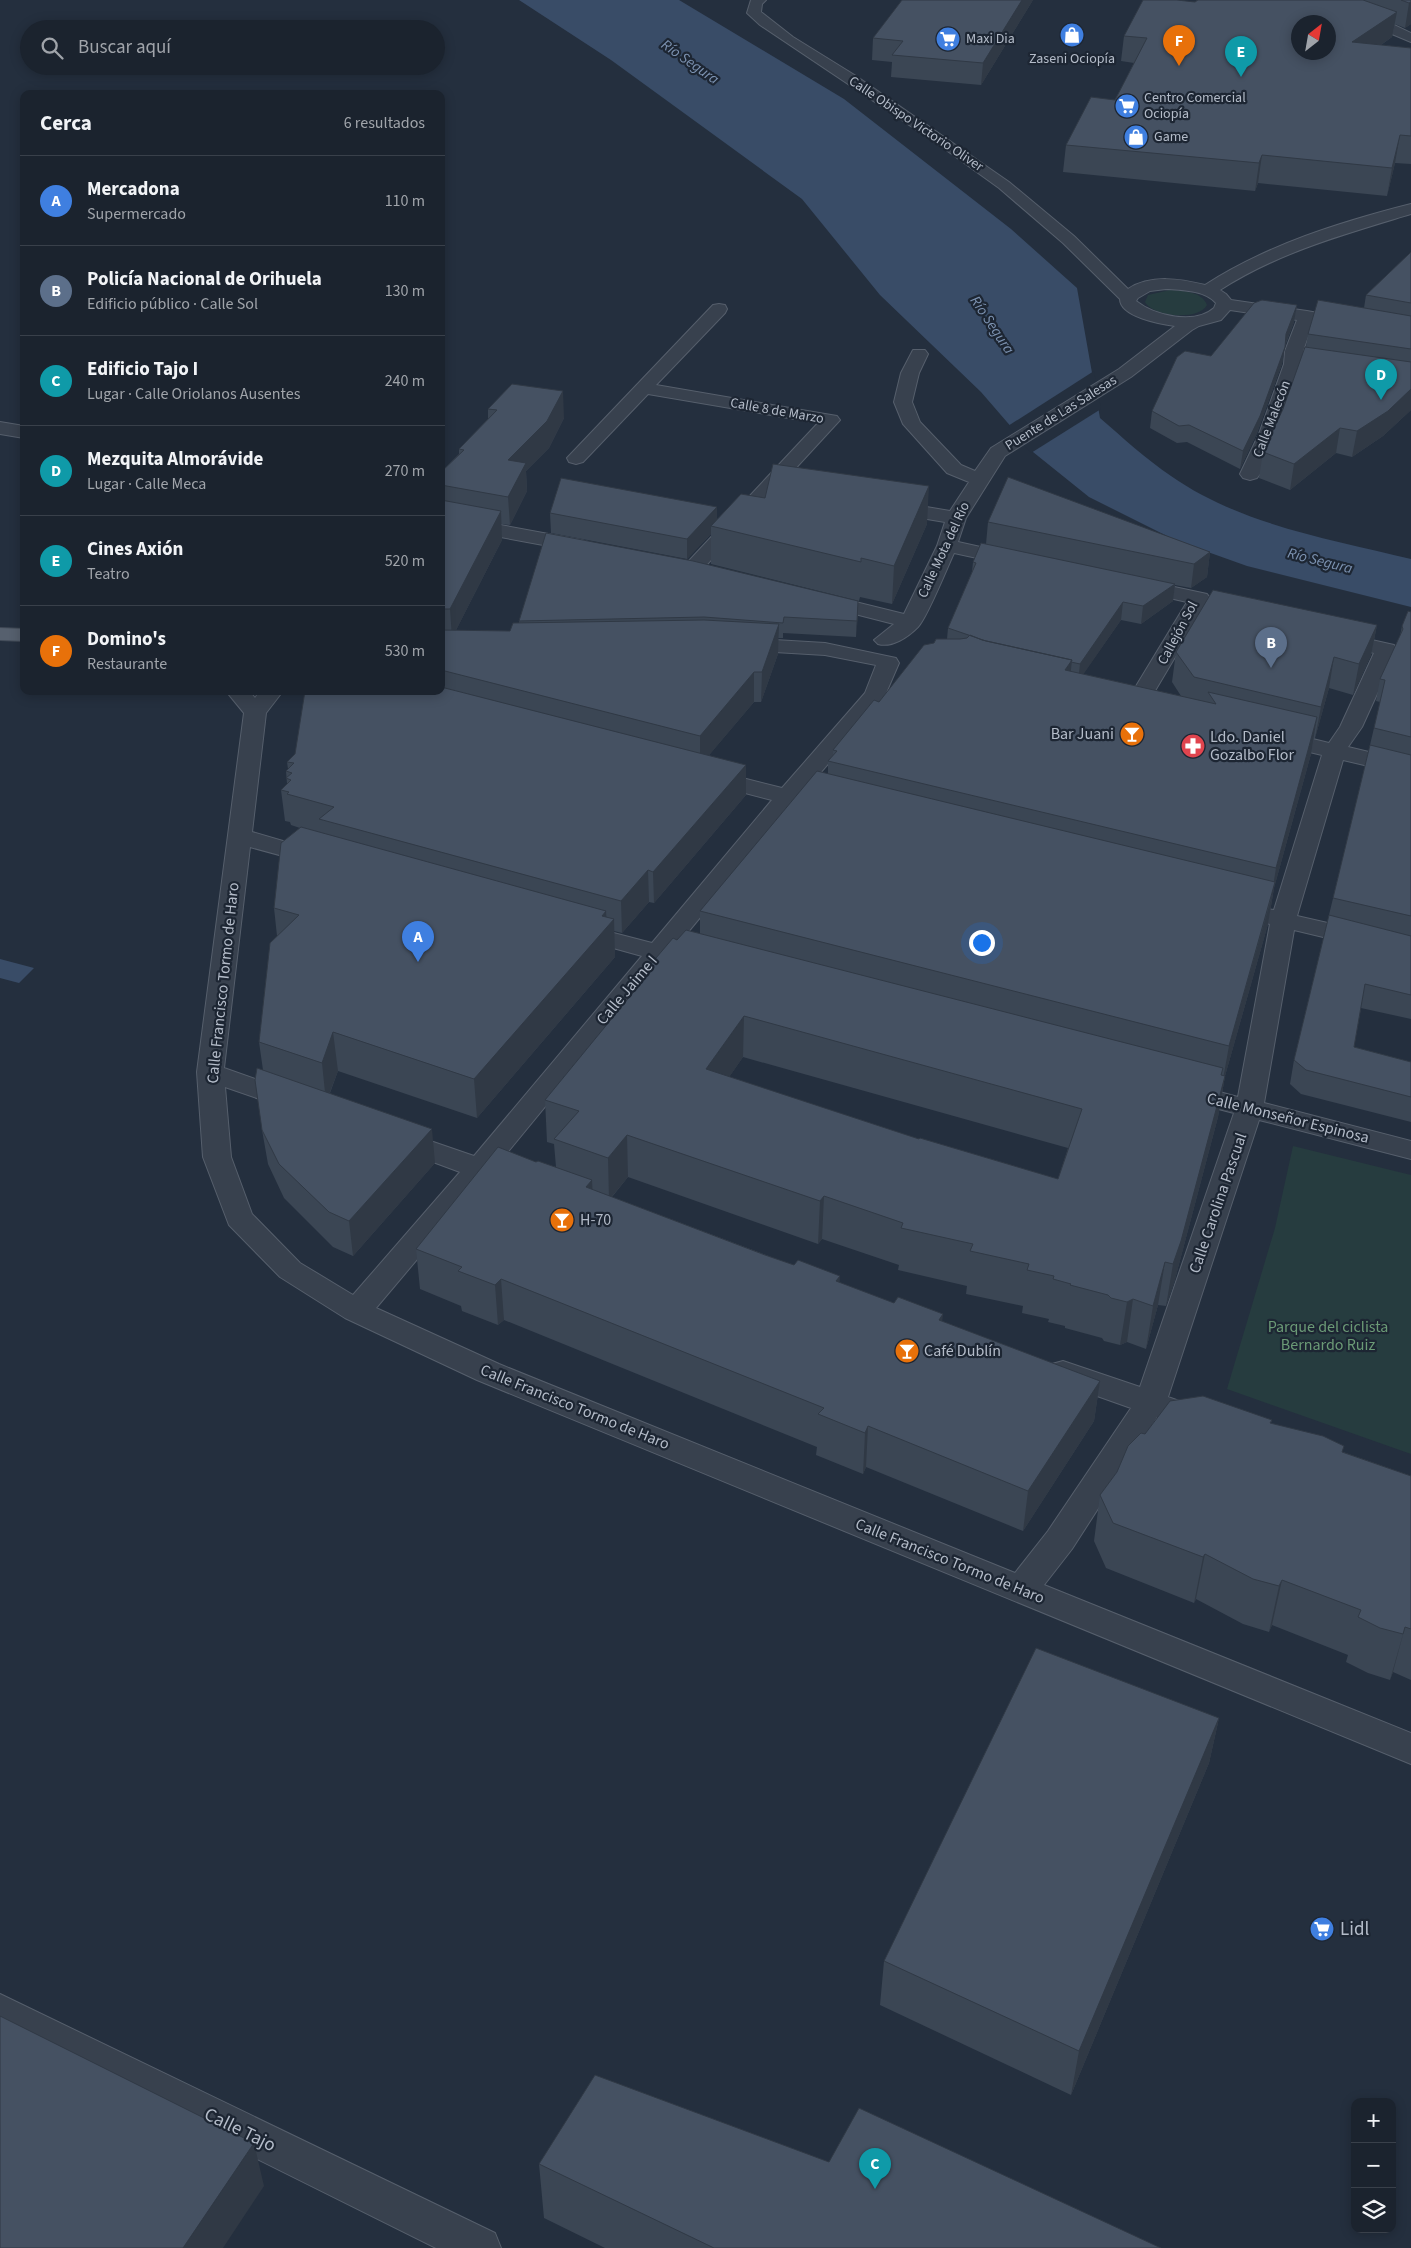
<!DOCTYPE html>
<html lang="es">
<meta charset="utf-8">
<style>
body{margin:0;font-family:"Source Sans 3",sans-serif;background:#282f3a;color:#f1f3f6}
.controls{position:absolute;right:15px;bottom:15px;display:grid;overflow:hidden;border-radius:10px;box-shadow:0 2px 12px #0003}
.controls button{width:45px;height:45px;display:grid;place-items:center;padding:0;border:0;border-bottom:1px solid #39404a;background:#1b232e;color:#f1f3f6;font:25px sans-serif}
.compass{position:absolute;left:1291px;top:15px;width:45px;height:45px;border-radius:50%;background:#1b232e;box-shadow:0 2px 12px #0003;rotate:31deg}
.you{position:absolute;left:981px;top:942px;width:18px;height:18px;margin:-12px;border:4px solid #fff;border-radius:50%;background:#1a73e8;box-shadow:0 0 0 8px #1a73e833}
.badge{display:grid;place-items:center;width:32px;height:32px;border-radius:50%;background:#ea580c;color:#fff;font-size:16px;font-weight:700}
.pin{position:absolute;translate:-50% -41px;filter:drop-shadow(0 1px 2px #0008)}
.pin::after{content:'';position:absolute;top:26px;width:18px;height:15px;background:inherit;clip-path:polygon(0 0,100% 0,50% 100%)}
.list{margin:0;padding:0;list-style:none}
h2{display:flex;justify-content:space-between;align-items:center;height:65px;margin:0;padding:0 20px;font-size:21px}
h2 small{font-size:16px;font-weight:400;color:#a0a4aa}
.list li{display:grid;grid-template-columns:32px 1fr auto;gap:15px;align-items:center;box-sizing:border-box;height:90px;padding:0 20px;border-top:1px solid #39404a}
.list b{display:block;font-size:19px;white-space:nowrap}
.list p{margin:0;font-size:16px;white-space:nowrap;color:#a0a4aa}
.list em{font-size:16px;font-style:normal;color:#a0a4aa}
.icon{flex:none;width:28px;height:28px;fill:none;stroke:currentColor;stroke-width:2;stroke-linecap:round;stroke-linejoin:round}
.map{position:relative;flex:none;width:1411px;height:2248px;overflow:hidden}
.search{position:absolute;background:#1b232e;box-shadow:0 2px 12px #0003;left:20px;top:20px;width:425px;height:55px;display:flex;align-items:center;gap:12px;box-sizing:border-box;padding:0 18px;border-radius:28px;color:#a0a4aa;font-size:19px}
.panel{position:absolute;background:#1b232e;box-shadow:0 2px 12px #0003;left:20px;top:90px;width:425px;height:605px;border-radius:10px}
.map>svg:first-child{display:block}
.green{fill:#263c3f}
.water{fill:#394c67}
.pier{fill:#242f3e}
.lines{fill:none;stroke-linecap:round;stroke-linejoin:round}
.minor-casing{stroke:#565f6c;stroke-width:2}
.major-casing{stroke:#414a57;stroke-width:2}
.minor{fill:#38414e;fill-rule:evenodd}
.major{fill:#56606e;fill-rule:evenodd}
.wall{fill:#3b4654;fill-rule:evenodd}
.shaded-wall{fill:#303945}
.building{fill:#455162;stroke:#303945;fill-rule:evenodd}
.labels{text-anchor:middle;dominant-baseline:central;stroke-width:4.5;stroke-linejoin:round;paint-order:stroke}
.far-poi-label{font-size:14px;fill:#b4bcc9;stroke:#1d2633;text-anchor:start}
.far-street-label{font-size:14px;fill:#b4bcc9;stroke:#1d2633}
.far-water-label{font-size:15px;font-style:italic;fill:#7c92b1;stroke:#1d2633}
.poi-label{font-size:16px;fill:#b4bcc9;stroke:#1d2633;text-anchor:start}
.street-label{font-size:16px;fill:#b4bcc9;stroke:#1d2633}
.park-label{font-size:16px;fill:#6b9a76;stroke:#1d2633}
.near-poi-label{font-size:19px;fill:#b4bcc9;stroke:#1d2633;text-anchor:start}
.near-street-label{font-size:19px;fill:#b4bcc9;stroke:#1d2633}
</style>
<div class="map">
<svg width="1411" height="2248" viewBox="0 0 1411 2248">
<rect width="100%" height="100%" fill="#242f3e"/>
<!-- green -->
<path class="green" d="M1170 290C1182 291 1202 291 1207 305 1199 321 1153 317 1145 302L1148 295Z
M1293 1146 1411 1175V1454L1227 1389 1275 1228Z"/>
<!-- water -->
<path class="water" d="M519 0H679L844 99 1011 229 1077 288 1100 418C1123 438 1146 459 1171 476 1241 525 1330 539 1411 559V607L1247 566 1177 541 1089 497 1033 452 981 392 880 295 802 199 611 60Z
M0 959 34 968 19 983 0 978Z"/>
<!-- pier -->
<path class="pier" d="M1094 371 1101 409 1031 453 1008 426Z"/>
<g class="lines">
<defs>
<path id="minor" d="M751 0H766L762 4 761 12 793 37 856 76 1009 182 1074 236 1128 289C1151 274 1181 279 1205 285 1267 245 1340 222 1411 204V214C1345 234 1279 252 1220 290L1226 294 1231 300 1307 311 1411 330V340L1313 322 1303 351 1302 364 1277 434 1260 474 1257 478 1250 480 1243 478 1240 474 1259 434 1284 364 1285 351 1297 320 1230 310 1221 320 1199 326 1192 330 1131 377 1005 456 966 518 958 542 1021 556 1024 560 1021 564 1014 566 954 553C947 568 927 618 918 627 908 637 892 648 878 644L874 640 894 624 816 604 813 600 816 596 823 594 904 614 937 546 945 522 891 513 884 511 881 507 884 503 891 501 950 511 969 482 947 473 903 424 894 402 901 373 913 350H925L928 354 919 373 912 402 920 422 961 465 975 471 991 448 1119 369 1175 326C1161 324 1120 317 1120 299L1063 243 999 188 942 147 760 25 747 13ZM1166 289C1181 290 1205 290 1216 303L1214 308C1195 325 1155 316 1136 301L1138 298 1150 291Z
M1359 15 1390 23 1411 33V42L1380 29 1354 22 1352 19 1354 16Z
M719 304 725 305 727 309 725 313 656 385 831 415 837 416 840 420 700 572 693 574 686 572 683 568 686 564 818 423 648 394 583 462 576 464 569 462 567 458 713 305Z
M0 422 24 426V438L0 434Z
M441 514 581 540 588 542 591 546 588 550 581 552 441 526Z
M1137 579 1207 594 1210 598 1207 604 1245 613 1248 617 1245 621 1238 623 1200 615 1146 706 1143 711 1135 713 1127 711 1124 706 1187 602 1130 589 1127 585 1130 581Z
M1336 632 1394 645 1397 650 1362 727 1348 747 1411 762V776L1343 760 1297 916 1411 942V958L1294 930 1264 1103 1411 1141V1159L1259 1120 1168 1397 1210 1412 1215 1420 1210 1428 1199 1431 1157 1417 1072 1549 1044 1585 1411 1733V1764L477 1380 345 1318 280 1277 229 1225 203 1157 197 1072 244 713 226 691H249L255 698 260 691H283L266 713 252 832 324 853 328 858 324 863 316 865 250 847 224 1068 301 1095 305 1101 301 1107 291 1110 225 1087 231 1157 252 1214 300 1263 353 1295 460 1172 390 1146 386 1140 390 1134 400 1131 410 1134 474 1156 642 956 570 936 567 931 570 926 579 924 652 943 772 800 703 782 700 777 703 772 711 770 782 788 865 693 876 665 825 655 740 650 732 649 729 644 732 639 740 638 825 643 896 658 899 663 883 700 803 793 837 802 841 807 837 812 829 814 793 805 674 949 706 958 710 963 706 968 697 971 664 962 497 1165 525 1174 529 1181 525 1188 515 1190 484 1180 376 1308 499 1364 1015 1573 1048 1531 1131 1408 1052 1380 1048 1372 1052 1364 1063 1361 1140 1387 1234 1113 1176 1098 1172 1092 1176 1086 1186 1083 1238 1097 1270 924 1258 921 1255 916 1258 911 1267 909 1274 910 1322 755 1268 742 1265 737 1268 732 1276 730 1329 743 1340 727 1374 653 1329 642 1325 638 1329 634Z
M0 1994 495 2233 501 2248H436L0 2031Z"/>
<path id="major" d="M0 628 24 629V641L0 640Z"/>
</defs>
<!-- minor casing -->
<use href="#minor" class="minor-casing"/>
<!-- major casing -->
<use href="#major" class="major-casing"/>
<!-- minor -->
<use href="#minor" class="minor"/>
<!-- major -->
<use href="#major" class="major"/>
</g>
<!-- wall -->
<path class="wall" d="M1033 0 981 85 891 77 892 62 872 60 873 38Z
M1198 0H1411V24L1405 28 1395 24 1392 37 1381 45 1411 48V164L1395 163 1387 196 1258 183 1255 191 1063 172 1066 145 1115 100 1134 63 1121 61 1124 36Z
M1411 252V410L1383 436 1352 457 1336 453 1290 490 1259 478 1263 452 1283 409 1306 347 1308 334 1364 308 1366 295Z
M1297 305 1294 322 1285 346 1282 364 1257 433 1240 469 1187 442 1177 443 1150 428 1152 411 1211 356Z
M488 409 564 418 549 448 526 471 527 491 510 525 501 524 502 540 456 630 510 631 519 623V621L858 601 856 637 783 633V638H778V654L761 702H754L709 755 746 795 654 903 649 902 622 933 614 931 615 957 477 1118 338 1071 330 1093 435 1163 353 1256 333 1247 284 1198 268 1164 262 1130 263 1070 259 1042 277 936 274 908 300 828 291 825 290 822 285 821 281 790 287 784 286 771 288 769 287 762 441 691V472L459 454V449L488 419Z
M765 498 927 524 892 604 860 597 859 601 711 564V534L687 559 551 533 550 513 717 519Z
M988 522 1210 552 1207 577 1191 588 1175 585 1173 601 1141 624 1121 620 1083 674 1181 696 1172 682 1176 652 1377 625 1371 655 1353 695 1329 688 1315 738H1314L1311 754 1274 888 1268 924 1225 1076 1218 1117 1174 1283 1166 1306 1158 1305 1146 1349 1127 1342 1120 1345 1104 1341 1102 1338 1065 1328V1326L1048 1322 1049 1319 1022 1313 1023 1306 966 1294 967 1286 898 1270 899 1265 822 1239 818 1244 628 1177 612 1197 1100 1381 1094 1421 1023 1531 866 1467 863 1474 816 1455 817 1447 504 1320 498 1325 462 1311 461 1306 420 1289 416 1249 536 1162 556 1167 554 1144 547 1142 545 1100 645 978V971L677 940 700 933V911L828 774V761L833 755V750L934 643 947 639 948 628 972 572 973 562 986 544ZM743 1057 1068 1148 1058 1179 919 1139 729 1077Z
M1411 612V1019L1361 1008 1354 1047 1411 1062V1122L1301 1094 1290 1084 1294 1060 1370 745 1380 702 1376 701 1380 679 1400 636 1402 626Z
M1272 1420 1271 1423 1343 1452 1411 1476V1680L1393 1672 1390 1680 1368 1673 1346 1662 1348 1655 1272 1625 1269 1632 1243 1624 1196 1599 1194 1603 1106 1568 1094 1541 1100 1495 1145 1434Z
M1219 1718 1209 1763 1071 2095 880 2005 884 1961Z
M539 2164 1161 2248H605L544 2218Z"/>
<!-- shaded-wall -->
<path class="shaded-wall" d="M1022 0H1033L981 85 983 63Z
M1411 2V24L1405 28 1409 3Z
M1397 12 1392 37 1348 68 1352 42Z
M1400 135 1395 163 1387 196 1392 168Z
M1262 155 1258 183 1255 191 1259 163Z
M1297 305 1294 322 1283 350 1286 334Z
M1285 347 1282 364 1257 433 1240 469 1243 451Z
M1411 389V410L1383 436 1352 457 1357 431Z
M563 391 564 418 549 448 526 471 527 491 510 525 508 497V460Z
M1340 428 1336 453 1290 490 1294 464Z
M929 486 927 524 892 604 894 566Z
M717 507V527L711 526V534L687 559V539Z
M501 511 502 540 452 638 450 609Z
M1210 552 1207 577 1191 588 1194 564Z
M1175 584 1173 601 1141 624 1143 606Z
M858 601V617L856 637 857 621Z
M1123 602 1121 620 1078 682 1080 664Z
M779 624 778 654 761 702 762 672Z
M1377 625 1371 655 1353 695 1359 664Z
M1334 657 1329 688 1315 738 1321 707Z
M1072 660 1068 697 1065 670Z
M754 672V702L700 766V736Z
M1317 717 1311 754 1274 888 1268 924 1225 1076 1218 1117 1174 1283 1166 1306 1173 1264 1221 1090 1229 1046 1271 899 1276 868Z
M746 765V795L654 903 653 872Z
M648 870 649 902 622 933 621 901Z
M606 911 607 927 614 919 615 957 477 1118 474 1079Z
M744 1016 743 1057 706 1111V1069Z
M333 1032 338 1071 326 1102 322 1063Z
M432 1129 435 1163 353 1256 349 1221Z
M627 1135 628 1177 609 1200 608 1158Z
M592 1180 594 1220 586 1187Z
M824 1196 822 1239 818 1244 820 1201Z
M1165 1262 1158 1305 1146 1349 1153 1306Z
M840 1276 838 1316 836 1281Z
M501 1279 504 1320 498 1325 495 1285Z
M1133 1299 1127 1342 1120 1345 1127 1302Z
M943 1314 939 1354V1320Z
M1100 1381 1094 1421 1023 1531 1028 1491Z
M868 1426 866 1467 863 1474 865 1433Z
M1205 1554 1196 1599 1194 1603 1203 1557Z
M1282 1580 1272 1625 1269 1632 1279 1586Z
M1405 1627 1393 1672 1390 1680 1403 1634Z
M1219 1718 1209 1763 1071 2095 1079 2051Z
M254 2143 264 2186 223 2248H183Z"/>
<!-- building -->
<path class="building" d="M902 0H1022L983 63 892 55 903 41 873 38Z
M1143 0H1177L1195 2 1198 0H1363L1397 12 1352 42 1411 48V136L1400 135 1392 168 1262 155 1259 163 1066 145 1091 97 1115 100 1147 38 1124 36ZM1298 22H1328V52H1298Z
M1401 0H1411V2L1409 3Z
M1411 252V303L1366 295Z
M1262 300 1297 305 1286 334 1285 347 1260 416 1243 451 1189 425 1179 426 1152 411 1177 357 1185 351 1211 356 1254 303Z
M1318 300 1411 316V349L1308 334Z
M1305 347 1411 362V389L1388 411 1357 431 1340 428 1294 464 1263 452 1283 409Z
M512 384 563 391 547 421 508 460 526 463 508 497 441 485V472L464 450 459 449 497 410 488 409Z
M773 464 929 486 894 566 861 558V562L711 526 741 494 765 498Z
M1008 477 1210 552 1194 564 988 522Z
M561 478 717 507 687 539 550 513Z
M441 500 501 511 450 609H441Z
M546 533 693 561 858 601 857 621 784 617 783 623 704 617 519 621Z
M981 543 1175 584 1143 606 1123 602 1080 664 1071 662 1072 660 986 641 948 628 976 563 973 562Z
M1213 590 1377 625 1359 664 1334 657 1321 707 1194 677 1176 652Z
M1408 611 1411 612V737L1374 728 1385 680 1380 679 1403 629 1402 626Z
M704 620 779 624 762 672H754L700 736 441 670V630L510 631 513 623Z
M970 635 982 640 1072 660 1065 670 1216 704 1208 692 1317 717 1276 868 828 761 837 751 833 750 874 700 879 702 924 645 934 643 936 639H960L967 638Z
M441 687 746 765 653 872 648 870 621 901 319 819 334 807 287 794 289 792 281 790 291 780 286 778 292 773 286 771 294 763 287 762 295 754 305 691H441Z
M1370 745 1411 755V916L1333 898Z
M817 771 1275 882 1229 1046 700 911Z
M301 827 606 911 602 916 614 919 474 1079 333 1032 322 1063 259 1042 270 943 299 915 274 908 281 843Z
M1329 915 1411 936V995L1365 984 1354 1047 1411 1062V1097L1306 1070 1294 1060Z
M686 930 1223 1068 1221 1075 1225 1076 1181 1241 1173 1264 1165 1262 1153 1306 1133 1299 1127 1302 1111 1298 1108 1295 1070 1285 1071 1284 1053 1279 1054 1276 1027 1270 1029 1264 970 1251 973 1244 901 1228 903 1223 824 1196 820 1201 627 1135 608 1158 554 1139 579 1111 545 1100 650 972 645 971 673 938 677 940ZM744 1016 1082 1109 1058 1179 920 1138 919 1139 706 1069Z
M257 1068 432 1129 349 1221 329 1212 279 1164 262 1130 255 1080Z
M498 1147 536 1162 538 1161 592 1180 586 1187 765 1255 794 1265 798 1260 840 1276 836 1281 894 1303 898 1297 943 1314 939 1320 1100 1381 1028 1491 868 1426 865 1433 818 1414 824 1408 501 1279 495 1285 458 1271 462 1267 416 1249Z
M1203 1396 1272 1420 1270 1423 1323 1436 1344 1446 1342 1452 1411 1476V1629L1405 1627 1403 1634 1380 1628 1358 1617 1361 1610 1282 1580 1279 1586 1253 1579 1205 1554 1203 1557 1113 1523 1100 1495 1117 1472 1128 1446 1141 1433 1145 1434 1170 1401Z
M1036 1648 1219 1718 1079 2051 884 1961Z
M0 2016 254 2143 183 2248H0Z
M595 2075 829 2162 859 2108 1161 2248H714L539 2164Z"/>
<!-- icons -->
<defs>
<symbol id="shop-disc" viewBox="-11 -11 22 22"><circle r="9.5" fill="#3f7fe0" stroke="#1d2633"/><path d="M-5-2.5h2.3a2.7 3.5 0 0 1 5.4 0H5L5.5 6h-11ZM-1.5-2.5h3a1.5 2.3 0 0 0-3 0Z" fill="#fff"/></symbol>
<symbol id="supermarket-disc" viewBox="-11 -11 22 22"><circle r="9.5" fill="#3f7fe0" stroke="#1d2633"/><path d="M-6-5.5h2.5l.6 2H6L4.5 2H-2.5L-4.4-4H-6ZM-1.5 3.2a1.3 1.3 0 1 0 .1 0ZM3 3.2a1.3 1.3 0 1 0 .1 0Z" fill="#fff"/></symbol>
<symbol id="bar-disc" viewBox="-11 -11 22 22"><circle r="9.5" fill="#e8710a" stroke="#1d2633"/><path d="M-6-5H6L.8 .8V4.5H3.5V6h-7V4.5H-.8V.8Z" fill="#fff"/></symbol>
<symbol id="pharmacy-disc" viewBox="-11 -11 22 22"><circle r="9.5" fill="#e0444e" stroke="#1d2633"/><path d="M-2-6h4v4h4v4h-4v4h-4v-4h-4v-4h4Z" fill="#fff"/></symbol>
</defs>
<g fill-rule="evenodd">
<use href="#shop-disc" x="1058" y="21" width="28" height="28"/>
<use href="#supermarket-disc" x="934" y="25" width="28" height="28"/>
<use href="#supermarket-disc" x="1113" y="92" width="28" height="28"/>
<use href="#shop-disc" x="1122" y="123" width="28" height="28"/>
<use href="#bar-disc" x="1118" y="720" width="28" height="28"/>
<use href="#pharmacy-disc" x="1179" y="732" width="28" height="28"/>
<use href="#bar-disc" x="548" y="1206" width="28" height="28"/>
<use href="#bar-disc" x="893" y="1337" width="28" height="28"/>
<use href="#supermarket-disc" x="1308" y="1915" width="28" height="28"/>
</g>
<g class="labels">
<!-- far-poi labels -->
<g class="far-poi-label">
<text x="966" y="39">Maxi Dia</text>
<text x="1072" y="59" text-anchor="middle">Zaseni Ociopía</text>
<text x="1144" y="98">Centro Comercial<tspan x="1144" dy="16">Ociopía</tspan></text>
<text x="1154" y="137">Game</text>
</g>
<!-- far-street labels -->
<g class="far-street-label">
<text transform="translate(916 124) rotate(34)">Calle Obispo Victorio Oliver</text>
<text transform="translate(777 411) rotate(10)">Calle 8 de Marzo</text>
<text transform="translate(1061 413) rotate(-32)">Puente de Las Salesas</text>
<text transform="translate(1272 419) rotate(-69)">Calle Malecón</text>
<text transform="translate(944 550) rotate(-65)">Calle Mota del Río</text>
<text transform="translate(1178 633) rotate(-62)">Callejón Sol</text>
</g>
<!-- far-water labels -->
<g class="far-water-label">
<text transform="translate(690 62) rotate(35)">Río Segura</text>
<text transform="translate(992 325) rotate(56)">Río Segura</text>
<text transform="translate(1320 561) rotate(14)">Río Segura</text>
</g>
<!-- poi labels -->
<g class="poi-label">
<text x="1114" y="734" text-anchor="end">Bar Juani</text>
<text x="1210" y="737">Ldo. Daniel<tspan x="1210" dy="18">Gozalbo Flor</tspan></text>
<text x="580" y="1220">H-70</text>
<text x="924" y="1351">Café Dublín</text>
</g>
<!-- street labels -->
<g class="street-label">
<text transform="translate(223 983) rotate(-84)">Calle Francisco Tormo de Haro</text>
<text transform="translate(627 990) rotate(-50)">Calle Jaime I</text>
<text transform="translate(1288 1118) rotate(14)">Calle Monseñor Espinosa</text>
<text transform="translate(1218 1203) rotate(-71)">Calle Carolina Pascual</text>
<text transform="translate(575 1407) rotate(22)">Calle Francisco Tormo de Haro</text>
<text transform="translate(950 1561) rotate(22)">Calle Francisco Tormo de Haro</text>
</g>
<!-- park labels -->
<g class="park-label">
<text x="1328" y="1327">Parque del ciclista<tspan x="1328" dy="18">Bernardo Ruiz</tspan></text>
</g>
<!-- near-poi labels -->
<g class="near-poi-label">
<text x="1340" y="1929">Lidl</text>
</g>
<!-- near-street labels -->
<g class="near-street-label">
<text transform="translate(240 2130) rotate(26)">Calle Tajo</text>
</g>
</g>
</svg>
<div class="controls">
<button>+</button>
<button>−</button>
<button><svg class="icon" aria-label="layers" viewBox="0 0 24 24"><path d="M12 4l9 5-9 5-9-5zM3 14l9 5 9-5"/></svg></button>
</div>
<svg class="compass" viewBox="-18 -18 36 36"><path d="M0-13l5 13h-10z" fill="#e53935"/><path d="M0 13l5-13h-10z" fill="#a0a4aa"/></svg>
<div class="you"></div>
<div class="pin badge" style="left:418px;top:962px;background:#3f7fe0">A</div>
<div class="pin badge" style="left:1271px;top:668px;background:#5c6f8a">B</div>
<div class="pin badge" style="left:875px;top:2189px;background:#0f9aa8">C</div>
<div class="pin badge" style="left:1381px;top:400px;background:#0f9aa8">D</div>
<div class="pin badge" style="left:1241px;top:77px;background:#0f9aa8">E</div>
<div class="pin badge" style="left:1179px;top:66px;background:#e8710a">F</div>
<div class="search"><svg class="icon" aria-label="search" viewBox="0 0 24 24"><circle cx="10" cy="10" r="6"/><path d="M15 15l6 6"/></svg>Buscar aquí</div>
<section class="panel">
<h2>Cerca<small>6 resultados</small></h2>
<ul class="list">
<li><span class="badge" style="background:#3f7fe0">A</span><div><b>Mercadona</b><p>Supermercado</p></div><em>110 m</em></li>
<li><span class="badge" style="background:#5c6f8a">B</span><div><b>Policía Nacional de Orihuela</b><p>Edificio público · Calle Sol</p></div><em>130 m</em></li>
<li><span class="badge" style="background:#0f9aa8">C</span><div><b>Edificio Tajo I</b><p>Lugar · Calle Oriolanos Ausentes</p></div><em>240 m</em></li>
<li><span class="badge" style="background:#0f9aa8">D</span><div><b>Mezquita Almorávide</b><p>Lugar · Calle Meca</p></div><em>270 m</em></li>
<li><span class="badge" style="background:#0f9aa8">E</span><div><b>Cines Axión</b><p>Teatro</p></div><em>520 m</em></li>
<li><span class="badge" style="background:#e8710a">F</span><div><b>Domino's</b><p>Restaurante</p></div><em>530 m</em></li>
</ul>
</section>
</div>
